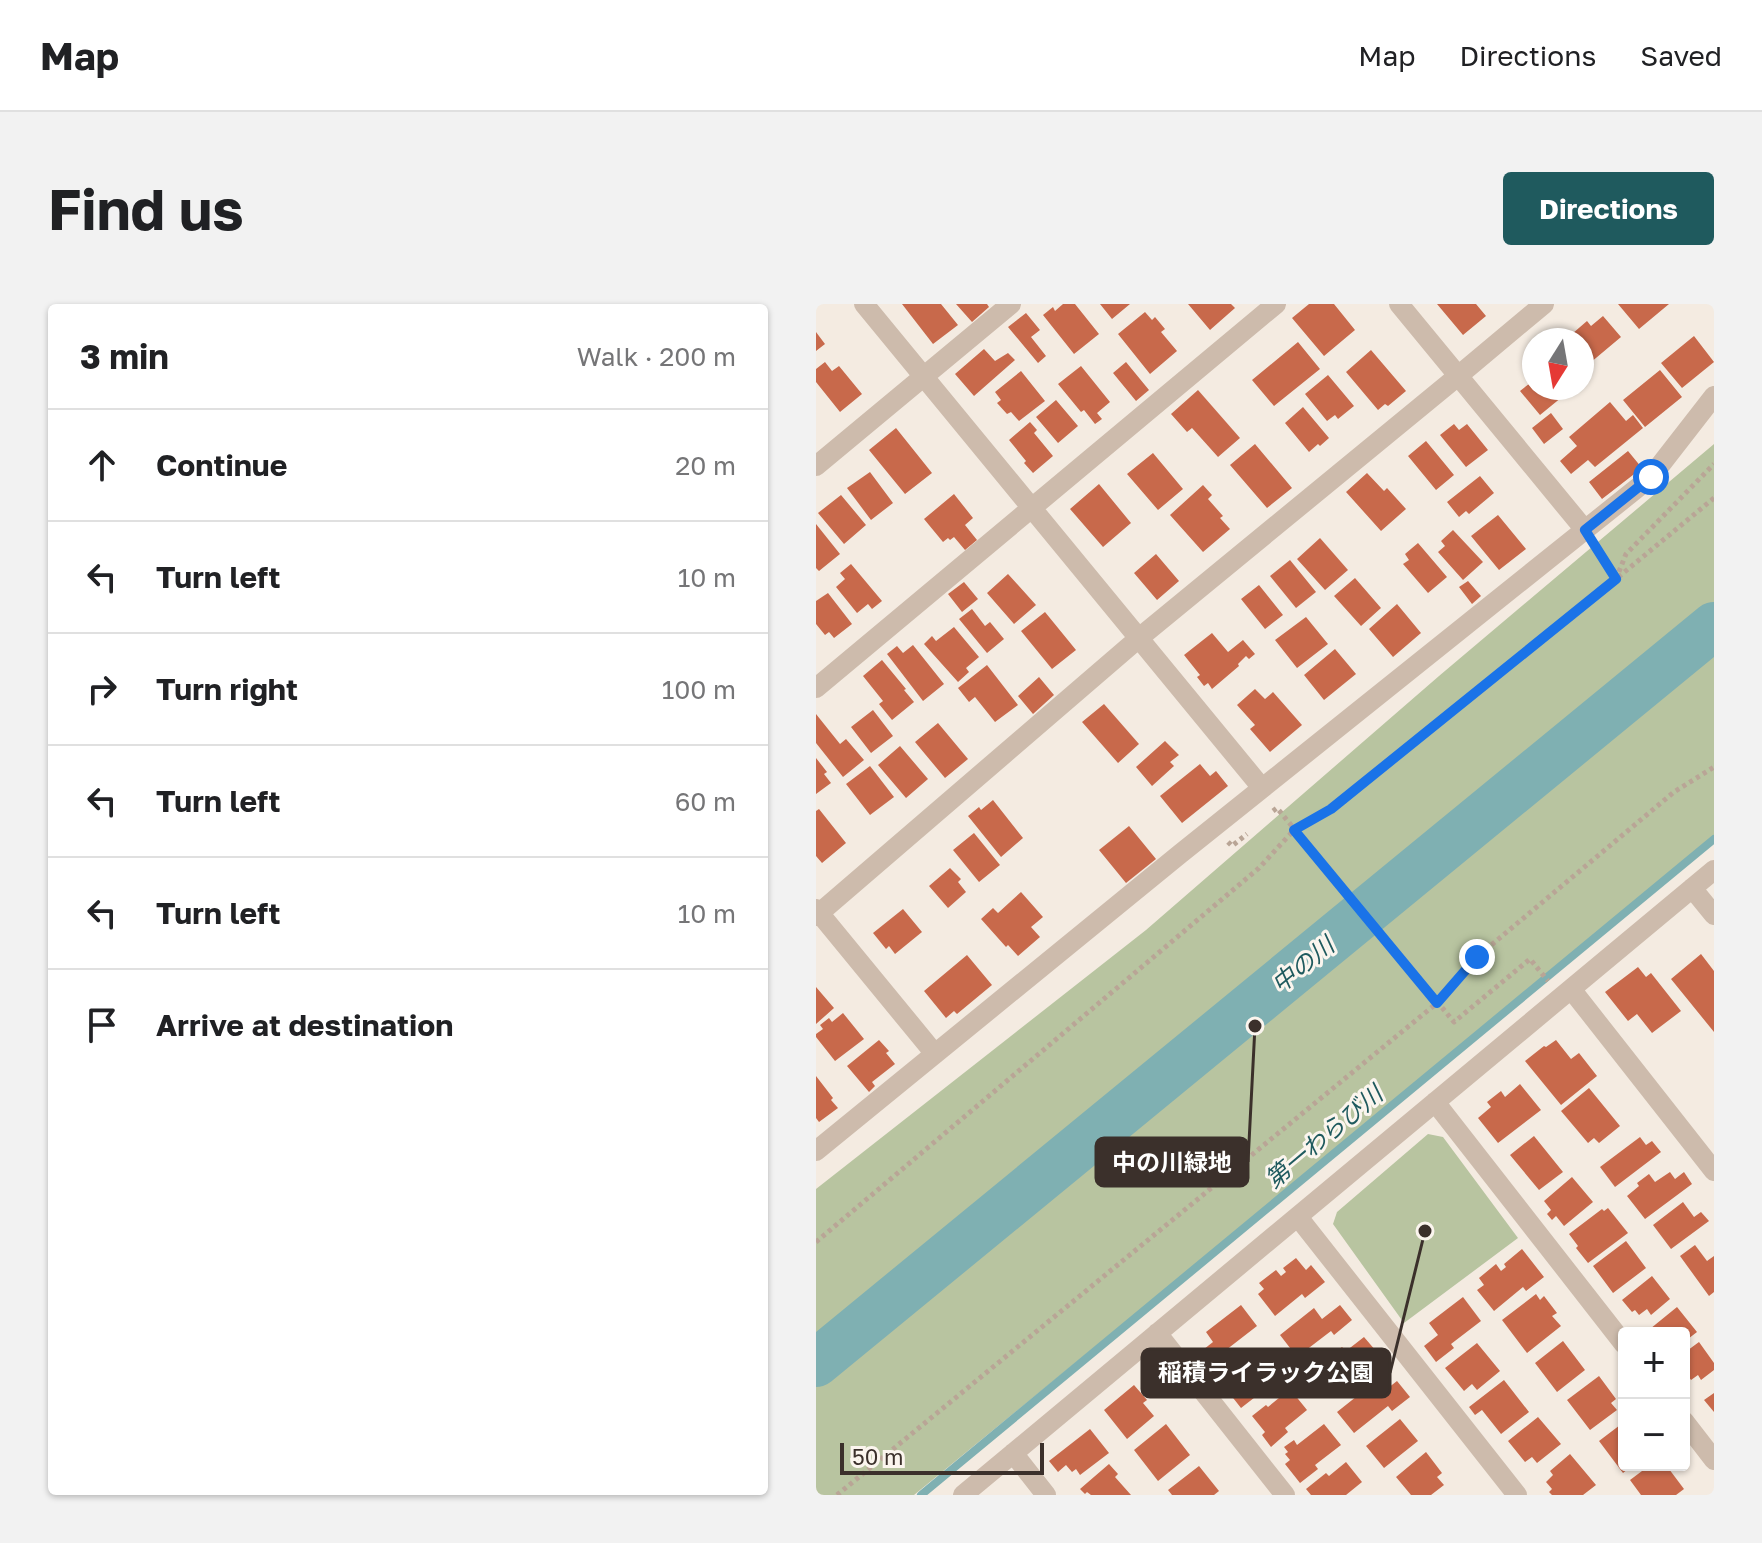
<!DOCTYPE html>
<meta charset="utf-8">
<style>
body{margin:0;font-family:"Golos Text","Noto Sans JP",sans-serif;background:#f2f2f2;color:#202124}
.controls{position:absolute;right:24px;bottom:24px;display:grid;overflow:hidden;border-radius:8px;box-shadow:0 2px 6px #0004}
.controls button{width:72px;height:72px;display:grid;place-items:center;padding:0;border:0;border-bottom:2px solid #e0e0e0;background:#fff;color:#202124;font:40px sans-serif}
.compass{position:absolute;left:706px;top:24px;width:72px;height:72px;border-radius:50%;background:#fff;box-shadow:0 2px 6px #0004;rotate:191deg}
.scale{position:absolute;left:24px;bottom:20px;width:204px;box-sizing:border-box;padding-left:8px;border:4px solid #3b302b;border-top:0;font-size:22px;line-height:28px;white-space:nowrap;color:#3b302b;-webkit-text-stroke:6px #fbf5ee;paint-order:stroke}
.stop{position:absolute;width:24px;height:24px;margin:-18px;border:6px solid #1a73e8;border-radius:50%;background:#fff}
.stop.end{background:#1a73e8;border-color:#fff;box-shadow:0 2px 8px #0008}
.list{margin:0;padding:0;list-style:none}
h2{display:flex;justify-content:space-between;align-items:center;height:104px;margin:0;padding:0 32px;font-size:34px}
h2 small{font-size:26px;font-weight:400;color:#757577}
.list li{display:grid;grid-template-columns:52px 1fr auto;gap:24px;align-items:center;box-sizing:border-box;height:112px;padding:0 32px;border-top:2px solid #e0e0e0}
.list b{display:block;font-size:30px;white-space:nowrap}
.list em{font-size:26px;font-style:normal;color:#757577}
.icon{flex:none;width:44px;height:44px;fill:none;stroke:currentColor;stroke-width:2;stroke-linecap:round;stroke-linejoin:round}
.map{position:relative;flex:none;width:898px;height:1191px;overflow:hidden;border-radius:8px}
header{display:flex;align-items:center;gap:48px;box-sizing:border-box;height:112px;padding:0 40px;background:#fff;border-bottom:2px solid #e0e0e0}
header strong{font-size:38px}
nav{display:flex;gap:44px;margin-inline-start:auto;font-size:28px}
.intro{display:flex;align-items:center;justify-content:space-between;box-sizing:border-box;height:192px;padding:0 48px}
h1{margin:0;font-size:56px}
.button{padding:20px 36px;border-radius:8px;background:#1f5a5e;color:#fff;font-size:28px;font-weight:700}
main{display:flex;gap:48px;padding:0 48px}
aside{flex:1;background:#fff;border-radius:8px;box-shadow:0 2px 6px #0004}
.map>svg:first-child{display:block}
.green{fill:#b8c4a0}
.lines{fill:none;stroke-linecap:round;stroke-linejoin:round}
.stream{stroke:#7fb0b2;stroke-width:8}
.river{stroke:#7fb0b2;stroke-width:48}
.building{fill:#c8694b}
.path{stroke:#b9a596;stroke-width:5;stroke-dasharray:4 4;stroke-linecap:butt}
.minor{stroke:#cdbbac;stroke-width:20}
.route{stroke:#1a73e8;stroke-width:10}
.labels{text-anchor:middle;dominant-baseline:central;stroke-width:6;stroke-linejoin:round;paint-order:stroke}
.water-label{font-size:24px;font-style:italic;fill:#1f5a5e;stroke:#fbf5ee}
.leader{fill:none;stroke:#3b302b;stroke-width:3}
.callout-dot{fill:#3b302b;stroke:#fbf5ee;stroke-width:3}
.callout{fill:#3b302b;stroke:#3b302b;stroke-width:3}
.callout-label{font-size:24px;text-anchor:middle;font-weight:bold;fill:#fff}
</style>
<header>
<strong>Map</strong>
<nav><a>Map</a><a>Directions</a><a>Saved</a></nav>
</header>
<div class="intro"><h1>Find us</h1><a class="button">Directions</a></div>
<main>
<aside>
<h2>3 min<small>Walk · 200 m</small></h2>
<ul class="list">
<li><svg class="icon" aria-label="ahead" viewBox="0 0 24 24"><path d="M12 20V5M6 11l6-6 6 6"/></svg><div><b>Continue</b></div><em>20 m</em></li>
<li><svg class="icon" aria-label="left" viewBox="0 0 24 24"><path d="M17 20v-9H6M10 6l-5 5 5 5"/></svg><div><b>Turn left</b></div><em>10 m</em></li>
<li><svg class="icon" aria-label="right" viewBox="0 0 24 24"><path d="M7 20v-9h11M14 6l5 5-5 5"/></svg><div><b>Turn right</b></div><em>100 m</em></li>
<li><svg class="icon" aria-label="left" viewBox="0 0 24 24"><path d="M17 20v-9H6M10 6l-5 5 5 5"/></svg><div><b>Turn left</b></div><em>60 m</em></li>
<li><svg class="icon" aria-label="left" viewBox="0 0 24 24"><path d="M17 20v-9H6M10 6l-5 5 5 5"/></svg><div><b>Turn left</b></div><em>10 m</em></li>
<li><svg class="icon" aria-label="arrive" viewBox="0 0 24 24"><path d="M6 21V4h12l-3 4 3 4H6"/></svg><div><b>Arrive at destination</b></div></li>
</ul>
</aside>
<div class="map">
<svg width="898" height="1191" viewBox="0 0 898 1191">
<rect width="100%" height="100%" fill="#f4ebe1"/>
<!-- green -->
<path class="green" d="M898 140V536L98 1191H0V885L330 626 623 372Z
M612 830 627 833 702 934 588 1019 517 920 521 908Z"/>
<g class="lines">
<!-- stream -->
<path class="stream" d="M105 1191 898 535"/>
<!-- river -->
<path class="river" d="M0 1059 898 322"/>
</g>
<!-- building -->
<path class="building" d="M86 0H125L142 21 117 40Z
M140 0H171L173 3 156 18Z
M247 0H259L283 30 258 50 227 11 237 3 239 7Z
M284 0H314L296 15Z
M372 0H415L419 4 394 26Z
M493 0H518L539 26 508 52 476 14Z
M621 0H660L670 12 647 31Z
M802 0H853L823 25Z
M329 8 336 16 339 13 349 25 345 28 361 47 334 70 302 30Z
M210 9 224 26 215 33 230 52 222 59 192 23Z
M787 12 805 33 768 64 766 62V36H749L771 17 775 22Z
M0 28 9 40 0 47Z
M878 32 898 58 866 84 845 59Z
M482 38 504 65 458 102 436 76Z
M168 45 179 57 192 49 199 56 158 92 139 70Z
M555 46 590 87 572 102 569 100 562 106 530 68Z
M9 58 16 67 23 62 46 90 24 108 0 78V65Z
M310 58 333 86 320 97 297 69Z
M265 62 294 98 281 109 286 115 279 120 268 106 265 108 242 80Z
M844 66 866 93 829 123 807 96Z
M205 67 229 97 203 117 195 108 191 110 181 99 185 96 179 88Z
M512 71 538 102 522 115 519 111 511 117 489 90Z
M718 76V84H757L724 111 704 87Z
M382 86 424 134 402 153 376 124 371 128 355 110Z
M240 96 262 122 242 139 220 113Z
M794 98 810 117 817 111 827 124 779 163 772 156 755 170 744 157 761 142 753 133Z
M487 103 513 134 504 142 502 140 493 148 469 119Z
M735 109 747 125 728 140 716 124Z
M214 118 221 126 218 129 237 152 217 169 208 159 210 157 193 136Z
M638 120 643 126 651 120 672 146 650 163 624 131Z
M80 124 116 169 89 190 53 146Z
M610 137 638 171 620 186 592 152Z
M439 140 476 184 451 204 414 161Z
M812 147 826 164 786 195 773 178Z
M337 149 367 185 342 206 311 170Z
M54 168 77 199 55 216 31 184Z
M551 169 568 187 571 184 590 205 565 227 530 188Z
M664 172 678 189 653 210 650 207 643 213 631 198Z
M283 180 315 219 287 243 254 205Z
M387 181 396 191 392 195 407 212 404 214 414 225 387 248 354 211Z
M138 190 157 214 149 221 161 236 149 246 138 233 134 236 132 234 127 238 108 215Z
M25 191 50 221 28 240 2 209Z
M682 211 710 245 683 266 655 232Z
M0 220 24 250 3 267 0 264Z
M637 226 667 258 647 276 622 248 629 242 625 237Z
M504 234 532 266 509 286 481 255Z
M602 239 631 273 612 289 587 260 593 256 589 250Z
M340 250 363 277 341 296 318 269Z
M474 256 500 288 480 304 454 272Z
M35 260 66 297 56 305 52 300 41 309 20 283 29 275 24 269Z
M192 270 220 301 198 320 171 289Z
M539 274 565 304 545 322 518 292Z
M652 277 665 292 656 300 643 283Z
M148 278 162 295 146 308 132 290Z
M443 281 467 311 449 325 425 295Z
M12 289 36 320 18 334 13 328 9 331 0 320V297Z
M581 300 605 329 577 353 553 325Z
M156 305 169 322 174 318 188 335 171 349 143 315Z
M229 308 260 346 236 365 205 327Z
M490 313 512 340 481 364 459 336Z
M138 323 163 353 150 364 153 368 142 378 108 340 116 332 120 337Z
M396 329 412 348 427 336 439 350 433 355 430 352 422 360 423 362 396 385 392 379 388 382 381 373 384 371 368 351Z
M97 341 128 380 107 397 71 350 81 342 87 349Z
M519 345 540 370 508 396 488 371Z
M66 356 90 385 88 386 98 398 76 416 63 400 67 397 47 372Z
M171 361 202 401 179 418 159 393 153 398 142 384Z
M223 373 238 391 217 410 202 392Z
M439 385 449 395 457 388 486 421 454 448 434 425 439 421 421 401Z
M288 400 323 440 302 459 266 418Z
M57 406 77 432 55 449 35 423Z
M0 410 24 440 30 435 48 456 27 473 0 439Z
M122 419 152 455 129 474 99 438Z
M349 437 363 451 354 458 358 462 336 482 320 463Z
M84 442 112 475 90 494 62 461Z
M0 454 11 468 8 470 15 479 0 490Z
M384 460 394 472 400 467 412 482 366 519 344 492Z
M54 462 78 493 54 511 30 480Z
M177 496 207 534 185 553 152 512 163 503 165 506Z
M3 505 30 539 6 559 0 552V507Z
M313 522 340 555 310 579 283 546Z
M158 529 184 561 163 578 137 546Z
M134 564 145 575 142 578 150 588 132 604 113 582Z
M205 588 227 613 215 623 224 633 202 652 192 641 190 643 165 615 177 604 182 609Z
M87 605 106 628 79 650 73 642 70 645 57 629Z
M885 650 898 667V728L855 675Z
M151 651 176 681 141 710 138 707 130 714 108 687Z
M822 663 830 673 835 669 865 707 836 729 821 710 812 717 789 688Z
M0 683 18 704 0 720Z
M27 709 48 735 19 757 0 733V730L7 725 4 721 13 714 16 718Z
M63 736 73 747 70 749 79 760 56 778 59 782 53 788 31 762Z
M740 736 755 755 763 749 781 772 745 801 709 757 728 742 730 743Z
M0 772 17 794 15 796 22 804 3 818 0 814Z
M704 780 725 806 682 839 662 814 675 803 671 798 685 787 689 793Z
M773 784 804 822 783 839 778 834 772 839 745 807Z
M718 832 747 868 723 886 694 851Z
M824 833 830 841 836 837 845 848 799 883 784 863Z
M854 868 859 875 868 868 876 880 829 915 811 892 823 882 821 879 833 870 839 878Z
M756 873 777 898 748 922 740 912 736 916 731 910 735 906 728 897Z
M867 898 878 913 885 908 893 917 855 945 837 921Z
M792 904 812 929 772 959 760 944 762 942 753 930 786 905 788 907Z
M810 937 830 964 797 989 777 962Z
M879 941 891 957 898 952V988L893 992 864 952Z
M706 945 728 973 710 987 707 983 678 1007 661 986 668 981 663 974 680 960 685 967 690 963 688 960Z
M480 954 490 966 495 961 509 978 489 994 486 990 459 1012 442 990 448 985 443 979 460 966 465 972 470 968 467 964Z
M836 972 854 995 835 1011 831 1005 823 1011 819 1006 816 1008 806 996Z
M720 990 724 996 728 992 741 1009 736 1012 745 1022 711 1049 686 1016Z
M647 993 665 1017 635 1040 638 1044 620 1058 608 1042 622 1031 613 1019Z
M425 1001 441 1022 410 1046 415 1052 396 1066 383 1049 397 1038 390 1028Z
M524 1001 536 1016 518 1031 515 1027 481 1053 464 1031 498 1004 506 1015Z
M861 1003 881 1028 868 1038V1029H829Z
M548 1033 566 1054 547 1070 544 1066 510 1093 491 1070 526 1043 530 1047Z
M747 1037 769 1066 741 1088 719 1059Z
M883 1038 898 1059V1066L885 1076 882 1071 875 1076 872 1072 868 1075V1049Z
M661 1039 684 1067 661 1086 656 1080 648 1087 629 1064Z
M444 1046 461 1069 440 1086 443 1090 425 1104 410 1085 416 1081 410 1073Z
M783 1072 800 1095 795 1099 801 1106 774 1126 751 1096Z
M688 1076 713 1108 685 1130 666 1106 659 1111 653 1103Z
M581 1077 594 1093 576 1107 572 1102 538 1129 521 1108 555 1081 563 1091Z
M318 1081 331 1096 327 1099 338 1112 311 1135 288 1106Z
M474 1085 491 1106 469 1124 472 1128 455 1143 446 1131 449 1128 436 1112 450 1101 452 1103Z
M898 1089V1108L888 1096Z
M722 1113 745 1140 721 1159 716 1153 709 1158 692 1137Z
M584 1115 602 1137 568 1164 550 1142Z
M808 1118V1161H817L807 1169 783 1137Z
M350 1120 374 1151 342 1177 318 1146Z
M508 1120 525 1141 499 1161 502 1165 484 1179 469 1160 474 1156 469 1150 472 1148 468 1143 478 1136 481 1141Z
M274 1125 293 1149 264 1171 260 1165 256 1168 250 1161 242 1168 233 1157Z
M610 1148 626 1169 621 1173 628 1181 615 1191H595L580 1173Z
M754 1150 780 1181 767 1191H736L733 1188 736 1185 730 1178 737 1171 734 1167Z
M530 1158 546 1178 530 1191H495L490 1185 510 1169 513 1172Z
M293 1160 302 1170 299 1173 315 1191H275L271 1188 269 1190 264 1185Z
M834 1161H850L868 1185 860 1191H825L814 1176Z
M383 1162 403 1187 398 1191H356L352 1186Z"/>
<g class="lines">
<!-- path -->
<path class="path" d="M780 244 800 275 898 194
M457 507 461 504 638 718 714 655 732 677
M412 538 416 542 431 530
M0 938 443 564 478 526 515 505 800 275 810 250 898 160
M21 1191 621 699 661 653 858 488 898 463"/>
<!-- minor -->
<path class="minor" d="M48 0 446 484
M583 0 769 226
M0 162 195 0
M0 384 460 0
M876 584 898 611
M0 605 119 750
M0 612 323 334 642 72 728 0
M755 685 898 867
M619 798 808 1040
M0 847 364 550 835 173 898 92
M482 913 701 1191
M341 1029 469 1191
M868 1117 898 1156
M197 1149 230 1191
M147 1191 898 566"/>
</g>
<g class="lines">
<!-- route -->
<path class="route" d="M661 653 621 699 478 526 515 505 800 275 769 226 835 173"/>
</g>
<g class="labels">
<!-- water labels -->
<g class="water-label">
<text transform="translate(486 660) rotate(-39)">中の川</text>
<text transform="translate(507 832) rotate(-40)">第一わらび川</text>
</g>
</g>
<!-- callouts -->
<path class="leader" d="M439 722L432 858M609 927L574 1069"/>
<g class="callout-dot">
<circle cx="439" cy="722" r="8"/>
<circle cx="609" cy="927" r="8"/>
</g>
<g class="callout">
<rect x="280" y="834" width="152" height="48" rx="8"/>
<rect x="326" y="1045" width="248" height="48" rx="8"/>
</g>
<g class="callout-label">
<text x="356" y="867">中の川緑地</text>
<text x="450" y="1077">稲積ライラック公園</text>
</g>
</svg>
<div class="controls">
<button>+</button>
<button>−</button>
</div>
<svg class="compass" viewBox="-18 -18 36 36"><path d="M0-13l5 13h-10z" fill="#e53935"/><path d="M0 13l5-13h-10z" fill="#757577"/></svg>
<div class="scale">50 m</div>
<div class="stop" style="left:835px;top:173px"></div>
<div class="stop end" style="left:661px;top:653px"></div>
</div>
</main>
